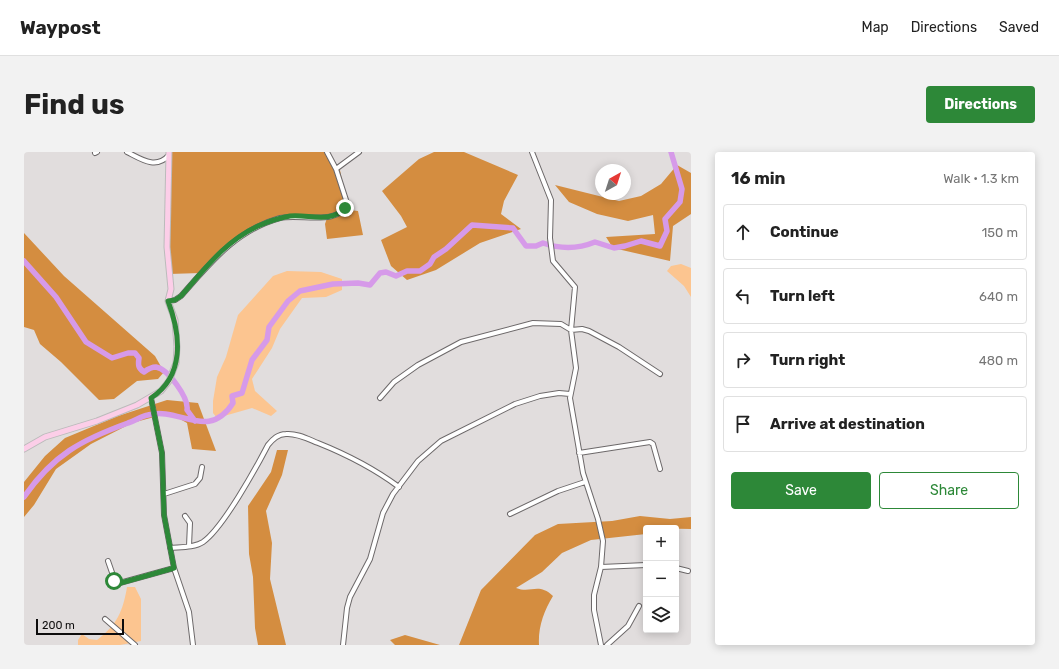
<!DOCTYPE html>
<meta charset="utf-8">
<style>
body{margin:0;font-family:Rubik,sans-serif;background:#f2f2f2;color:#222}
.controls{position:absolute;right:12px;bottom:12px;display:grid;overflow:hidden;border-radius:4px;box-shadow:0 2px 10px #0003}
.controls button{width:36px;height:36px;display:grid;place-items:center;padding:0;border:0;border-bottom:1px solid #e0e0e0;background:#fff;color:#222;font:20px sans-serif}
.compass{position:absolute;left:571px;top:12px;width:36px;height:36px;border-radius:50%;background:#fff;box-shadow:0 2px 10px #0003;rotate:39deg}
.scale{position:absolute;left:12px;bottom:10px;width:88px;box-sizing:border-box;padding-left:4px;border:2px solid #0d0c0c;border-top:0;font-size:11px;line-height:14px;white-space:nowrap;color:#0d0c0c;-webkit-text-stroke:3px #e1dddd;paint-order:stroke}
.stop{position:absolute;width:12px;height:12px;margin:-9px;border:3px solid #2d8838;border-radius:50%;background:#fff}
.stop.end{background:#2d8838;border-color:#fff;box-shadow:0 1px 4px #0008}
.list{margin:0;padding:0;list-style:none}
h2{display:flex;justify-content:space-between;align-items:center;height:52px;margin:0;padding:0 16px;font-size:17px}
h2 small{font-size:13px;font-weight:400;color:#767676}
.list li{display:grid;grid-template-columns:26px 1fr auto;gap:12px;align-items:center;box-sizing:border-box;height:56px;margin:0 8px 8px;padding:0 8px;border:1px solid #e0e0e0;border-radius:4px}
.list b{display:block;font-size:15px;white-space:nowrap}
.list em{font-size:13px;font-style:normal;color:#767676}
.actions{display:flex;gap:8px;padding:12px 16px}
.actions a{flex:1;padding:9px 0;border:1px solid #2d8838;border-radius:4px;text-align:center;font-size:14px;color:#2d8838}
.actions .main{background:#2d8838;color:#fff}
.icon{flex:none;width:22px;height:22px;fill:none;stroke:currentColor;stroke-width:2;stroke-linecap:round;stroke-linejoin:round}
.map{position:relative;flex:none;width:667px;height:493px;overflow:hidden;border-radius:4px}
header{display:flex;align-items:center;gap:24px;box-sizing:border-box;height:56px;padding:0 20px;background:#fff;border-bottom:1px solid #e0e0e0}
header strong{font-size:19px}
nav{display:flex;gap:22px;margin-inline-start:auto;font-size:14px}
.intro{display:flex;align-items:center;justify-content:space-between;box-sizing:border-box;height:96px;padding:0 24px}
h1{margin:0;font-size:28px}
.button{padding:10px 18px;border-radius:4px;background:#2d8838;color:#fff;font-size:14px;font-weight:700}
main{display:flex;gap:24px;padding:0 24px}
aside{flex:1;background:#fff;border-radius:4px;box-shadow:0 2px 10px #0003}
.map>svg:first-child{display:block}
.green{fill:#fcc590}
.forest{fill:#d48d40}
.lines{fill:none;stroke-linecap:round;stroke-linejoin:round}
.river{stroke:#d69ae9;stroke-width:5.5}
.minor-casing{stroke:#6d696a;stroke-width:6}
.major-casing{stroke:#bbb;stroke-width:7}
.minor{stroke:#fff;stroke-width:4}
.major{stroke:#fccee8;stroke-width:5}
.route{stroke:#2d8838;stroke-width:5}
</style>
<header>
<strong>Waypost</strong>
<nav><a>Map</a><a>Directions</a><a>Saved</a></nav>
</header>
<div class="intro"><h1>Find us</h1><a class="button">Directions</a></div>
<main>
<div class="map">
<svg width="667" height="493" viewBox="0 0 667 493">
<rect width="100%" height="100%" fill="#e1dddd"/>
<!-- green -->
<path class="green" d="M657 112 667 116V145L660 134 643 119 647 114Z
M263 119 297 120 318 127V138L302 145 278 146 256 177 248 196 228 227 231 239 253 259 247 264 228 256 193 266 189 261V249L193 225 202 205 214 163 249 124Z
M103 435H111L117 447V489L96 493H54V488L58 482 65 487 73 488C93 473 99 459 103 435Z"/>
<!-- forest -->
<path class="forest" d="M143 0H304L313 16 316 18 323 54 326 58 334 59 339 83 303 87 301 72 303 66 271 63 255 66 218 84 177 121 145 122Z
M410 0H440L494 23 480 49 477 62 497 77 456 91 412 118 383 128 367 114 357 88 383 75 377 64 358 39 395 7Z
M653 13 667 21V62L649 74 646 109 589 96 582 85 631 82 629 63 604 69 573 62 545 50 531 33 595 49 617 44 637 32Z
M0 81 40 124 131 204 140 220 134 227 113 229 90 247 75 248 37 210 16 192 10 178 0 175Z
M143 248 174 251 192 299 168 297 163 271 145 261 108 271 67 292 32 317 10 353 0 365V330L21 304 41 286 94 264Z
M253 298H264L258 323 242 359 248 391 246 427 262 493H234L231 476 229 425 225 402 224 354 247 320Z
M616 364 646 367 667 365V377L622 376V382L567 388 538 401 518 420 492 436C507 442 514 430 529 444 520 459 514 475 515 493H435L457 438 511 383 534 372 588 369Z
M381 483 416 493H371L366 488Z"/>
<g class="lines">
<!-- river -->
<path class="river" d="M0 109 32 145 62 190 88 206 104 201H111L115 206C114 213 114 216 120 220 124 217 127 215 132 215 144 217 165 246 163 258L171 269
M0 345C29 303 57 288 104 271 111 269 117 264 124 263 155 254 184 290 209 251L208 244 218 241 228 208 243 188 245 175 264 149 276 139 309 132 334 131 346 133 356 121 362 120 372 124 383 119H396L406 112 410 105 422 97 448 73 489 76 502 94H512L519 91C536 97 554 97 571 90L590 96 601 94 617 89 636 94 643 79 641 67 656 50 658 37 647 0"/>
<defs>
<path id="minor" d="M103 0C117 7 132 18 145 3
M303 0 312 17
M508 0 527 48 526 86 529 109 551 135 547 178 552 216 546 246 559 321 574 367 579 389 577 415 570 443V458L577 493
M71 1 73 0
M144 149 151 148 157 144C186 111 212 78 256 66 276 61 315 75 323 51L312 17 335 0
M127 246 138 301 140 363 143 379 150 416 165 460 169 493
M356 246 370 230 394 213 437 190 509 171 537 172 547 178 558 177 565 179 595 195 636 222
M555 301 626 290 629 292 636 317
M140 342 171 332 176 326 178 315
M486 362 534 339 561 330
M161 364 166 371 165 394
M146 396C156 395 170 396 179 390 199 376 232 316 244 293 249 287 254 282 262 282 273 281 284 287 294 291 324 303 348 315 375 335
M84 409 92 432 150 416
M577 415 622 413
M652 416 664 419
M81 467 111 493
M319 493 323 456 326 445 346 407 359 361 369 342 394 309 417 289 491 252 516 244 535 241 546 242
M583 493 604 474 615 454"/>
<path id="major" d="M0 297 21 285 73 269 113 253 137 239 145 229 152 211 153 195 151 168 144 149 147 137 143 95 145 0"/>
</defs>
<!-- minor casing -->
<use href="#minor" class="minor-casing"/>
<!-- major casing -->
<use href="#major" class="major-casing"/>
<!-- minor -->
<use href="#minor" class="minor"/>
<!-- major -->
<use href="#major" class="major"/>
</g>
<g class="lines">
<!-- route -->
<path class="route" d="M90 429 93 432 150 416 140 363 138 301 127 246C161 224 157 183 144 149L151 148 157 144C180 118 201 89 234 74 243 70 255 66 266 64 285 62 306 72 321 56"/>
</g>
</svg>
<div class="controls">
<button>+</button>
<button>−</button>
<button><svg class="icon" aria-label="layers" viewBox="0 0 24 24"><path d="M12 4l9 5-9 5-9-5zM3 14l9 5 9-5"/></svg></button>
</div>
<svg class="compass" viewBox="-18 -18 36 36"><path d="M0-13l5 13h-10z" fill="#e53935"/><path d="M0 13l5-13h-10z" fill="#767676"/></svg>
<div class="scale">200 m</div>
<div class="stop" style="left:90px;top:429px"></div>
<div class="stop end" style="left:321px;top:56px"></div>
</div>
<aside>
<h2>16 min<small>Walk · 1.3 km</small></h2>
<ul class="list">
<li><svg class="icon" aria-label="ahead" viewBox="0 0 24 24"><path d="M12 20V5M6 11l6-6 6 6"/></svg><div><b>Continue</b></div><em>150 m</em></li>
<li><svg class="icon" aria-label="left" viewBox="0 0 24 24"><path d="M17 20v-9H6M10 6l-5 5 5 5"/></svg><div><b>Turn left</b></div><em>640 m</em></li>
<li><svg class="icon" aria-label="right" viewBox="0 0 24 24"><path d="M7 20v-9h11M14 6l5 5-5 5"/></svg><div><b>Turn right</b></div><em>480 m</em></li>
<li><svg class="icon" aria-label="arrive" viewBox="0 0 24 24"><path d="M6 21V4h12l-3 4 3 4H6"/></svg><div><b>Arrive at destination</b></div></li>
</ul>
<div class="actions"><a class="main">Save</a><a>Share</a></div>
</aside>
</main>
